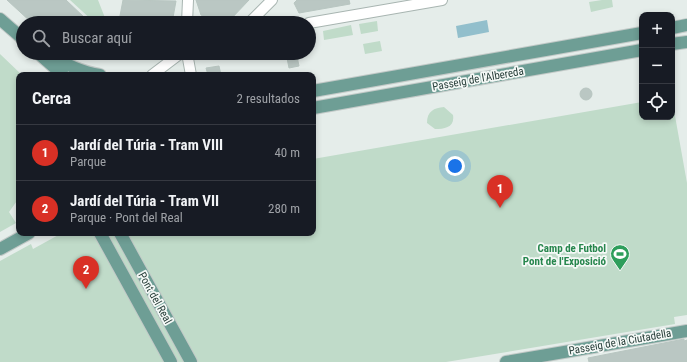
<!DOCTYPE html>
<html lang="es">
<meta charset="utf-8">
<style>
body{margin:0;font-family:"Roboto Condensed",sans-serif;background:#20242c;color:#f1f3f6}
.controls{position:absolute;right:12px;top:12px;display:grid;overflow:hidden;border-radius:8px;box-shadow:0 2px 6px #0003}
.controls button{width:36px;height:36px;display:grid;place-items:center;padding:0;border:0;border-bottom:1px solid #363941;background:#171b24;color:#f1f3f6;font:20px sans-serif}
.you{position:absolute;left:455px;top:166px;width:14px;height:14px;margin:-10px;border:3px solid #fff;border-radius:50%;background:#1a73e8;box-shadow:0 0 0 6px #1a73e833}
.badge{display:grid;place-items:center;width:26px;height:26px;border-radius:50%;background:#d93025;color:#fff;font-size:13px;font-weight:700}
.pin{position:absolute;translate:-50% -33px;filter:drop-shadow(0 1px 2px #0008)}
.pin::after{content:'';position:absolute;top:21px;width:14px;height:12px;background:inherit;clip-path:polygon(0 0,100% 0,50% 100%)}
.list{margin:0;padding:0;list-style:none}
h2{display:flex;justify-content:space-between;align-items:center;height:52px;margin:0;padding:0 16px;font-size:17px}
h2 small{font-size:13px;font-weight:400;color:#9ea1a6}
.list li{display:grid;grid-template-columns:26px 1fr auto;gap:12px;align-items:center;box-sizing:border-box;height:56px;padding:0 16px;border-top:1px solid #363941}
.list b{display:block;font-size:15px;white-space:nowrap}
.list p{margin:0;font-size:13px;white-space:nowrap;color:#9ea1a6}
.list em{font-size:13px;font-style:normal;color:#9ea1a6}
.icon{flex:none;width:22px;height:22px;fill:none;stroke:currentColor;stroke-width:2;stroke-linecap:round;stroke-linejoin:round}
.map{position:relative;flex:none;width:687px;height:362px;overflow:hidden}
.search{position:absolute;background:#171b24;box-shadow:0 2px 6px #0003;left:16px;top:16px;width:300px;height:44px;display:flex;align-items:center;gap:10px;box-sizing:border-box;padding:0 14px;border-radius:22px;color:#9ea1a6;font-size:15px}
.panel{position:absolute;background:#171b24;box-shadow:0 2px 6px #0003;left:16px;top:72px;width:300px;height:164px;border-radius:8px}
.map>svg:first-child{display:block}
.green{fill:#c0dbc9}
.water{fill:#92bfcc}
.building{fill:#bac7c3;stroke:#b8c6c1}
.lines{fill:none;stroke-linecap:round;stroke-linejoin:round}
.minor-casing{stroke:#a8b5b1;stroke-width:12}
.major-casing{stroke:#c2c9c7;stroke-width:14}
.minor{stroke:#fff;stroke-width:10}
.major{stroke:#6e9e95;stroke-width:12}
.labels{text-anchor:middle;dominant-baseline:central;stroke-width:3.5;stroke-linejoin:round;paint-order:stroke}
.street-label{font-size:11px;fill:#263d38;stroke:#f5f9f7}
.leisure-label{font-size:11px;font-weight:bold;fill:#27864d;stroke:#f5f9f7;text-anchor:end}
</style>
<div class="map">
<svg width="687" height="362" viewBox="0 0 687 362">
<rect width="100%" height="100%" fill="#e5edea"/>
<!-- green -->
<path class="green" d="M70 0H98L107 23H95Z
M602 0H612L613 7 591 12 589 2Z
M377 21 378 31 361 34 359 24Z
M351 25 353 35 324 40 323 31Z
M380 41 382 51 365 54 363 44Z
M0 54 22 75H19V198L9 212 16 223 0 232Z
M672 99 687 183V315L674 317 675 324 446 362H0V261L31 244 33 249 62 233H313V159L642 102V117H672Z
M444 107 453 115C455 127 445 129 435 129L427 123C427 111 434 108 444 107Z"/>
<!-- water -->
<path class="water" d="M487 20 489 32 458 38 456 26Z"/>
<!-- building -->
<path class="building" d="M7 0H66L86 19 82 23H32Z
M123 0 176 1 172 23H122L119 21Z
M196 0H249L229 21 225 23H218L201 15Z
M297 0H349L350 4 299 13 294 3Z
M297 56 299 66 289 68 287 58Z
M219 66 221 75H208L206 68Z
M580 94a6 6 0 1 1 12 0a6 6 0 1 1-12 0Z
M684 339V341L687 340V362H589L588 358Z"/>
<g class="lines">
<defs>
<path id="minor" d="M187 23 188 0
M249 23 272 0
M309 23 442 0
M187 53 191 75
M152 75 181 53"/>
<path id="major" d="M0 19 23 39
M672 28 687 25
M672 44 687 42
M38 53 63 75
M47 53C64 64 80 72 100 75
M313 91 642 33
M313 108 642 50
M100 233 171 362
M120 233 191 362
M0 249 29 233
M506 362 687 331"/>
</defs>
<!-- minor casing -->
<use href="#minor" class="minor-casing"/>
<!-- major casing -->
<use href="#major" class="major-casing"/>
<!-- minor -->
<use href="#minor" class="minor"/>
<!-- major -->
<use href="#major" class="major"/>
</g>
<!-- icons -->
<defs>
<symbol id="stadium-pin" viewBox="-11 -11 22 30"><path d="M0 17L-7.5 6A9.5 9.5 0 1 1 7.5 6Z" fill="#2e9e5b" stroke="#f5f9f7"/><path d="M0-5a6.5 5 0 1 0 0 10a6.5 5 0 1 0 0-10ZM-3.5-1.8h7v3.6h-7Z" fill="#fff"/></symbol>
</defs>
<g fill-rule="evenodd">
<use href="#stadium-pin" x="609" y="243" width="22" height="30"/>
</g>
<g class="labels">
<!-- street labels -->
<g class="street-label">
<text transform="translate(478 79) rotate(-10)">Passeig de l'Albereda</text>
<text transform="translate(155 298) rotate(61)">Pont del Real</text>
<text transform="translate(620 342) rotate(-10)">Passeig de la Ciutadella</text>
</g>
<!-- leisure labels -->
<g class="leisure-label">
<text x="606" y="248">Camp de Futbol<tspan x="606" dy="13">Pont de l'Exposició</tspan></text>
</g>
</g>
</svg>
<div class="controls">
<button>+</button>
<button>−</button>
<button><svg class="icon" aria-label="locate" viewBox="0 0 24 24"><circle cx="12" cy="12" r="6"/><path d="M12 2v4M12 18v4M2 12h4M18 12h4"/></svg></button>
</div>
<div class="you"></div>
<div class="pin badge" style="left:500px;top:208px">1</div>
<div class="pin badge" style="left:86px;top:289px">2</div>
<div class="search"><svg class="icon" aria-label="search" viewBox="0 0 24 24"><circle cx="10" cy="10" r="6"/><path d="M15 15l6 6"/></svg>Buscar aquí</div>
<section class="panel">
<h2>Cerca<small>2 resultados</small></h2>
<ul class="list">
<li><span class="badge">1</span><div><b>Jardí del Túria - Tram VIII</b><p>Parque</p></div><em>40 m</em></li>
<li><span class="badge">2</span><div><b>Jardí del Túria - Tram VII</b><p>Parque · Pont del Real</p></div><em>280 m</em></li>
</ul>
</section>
</div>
